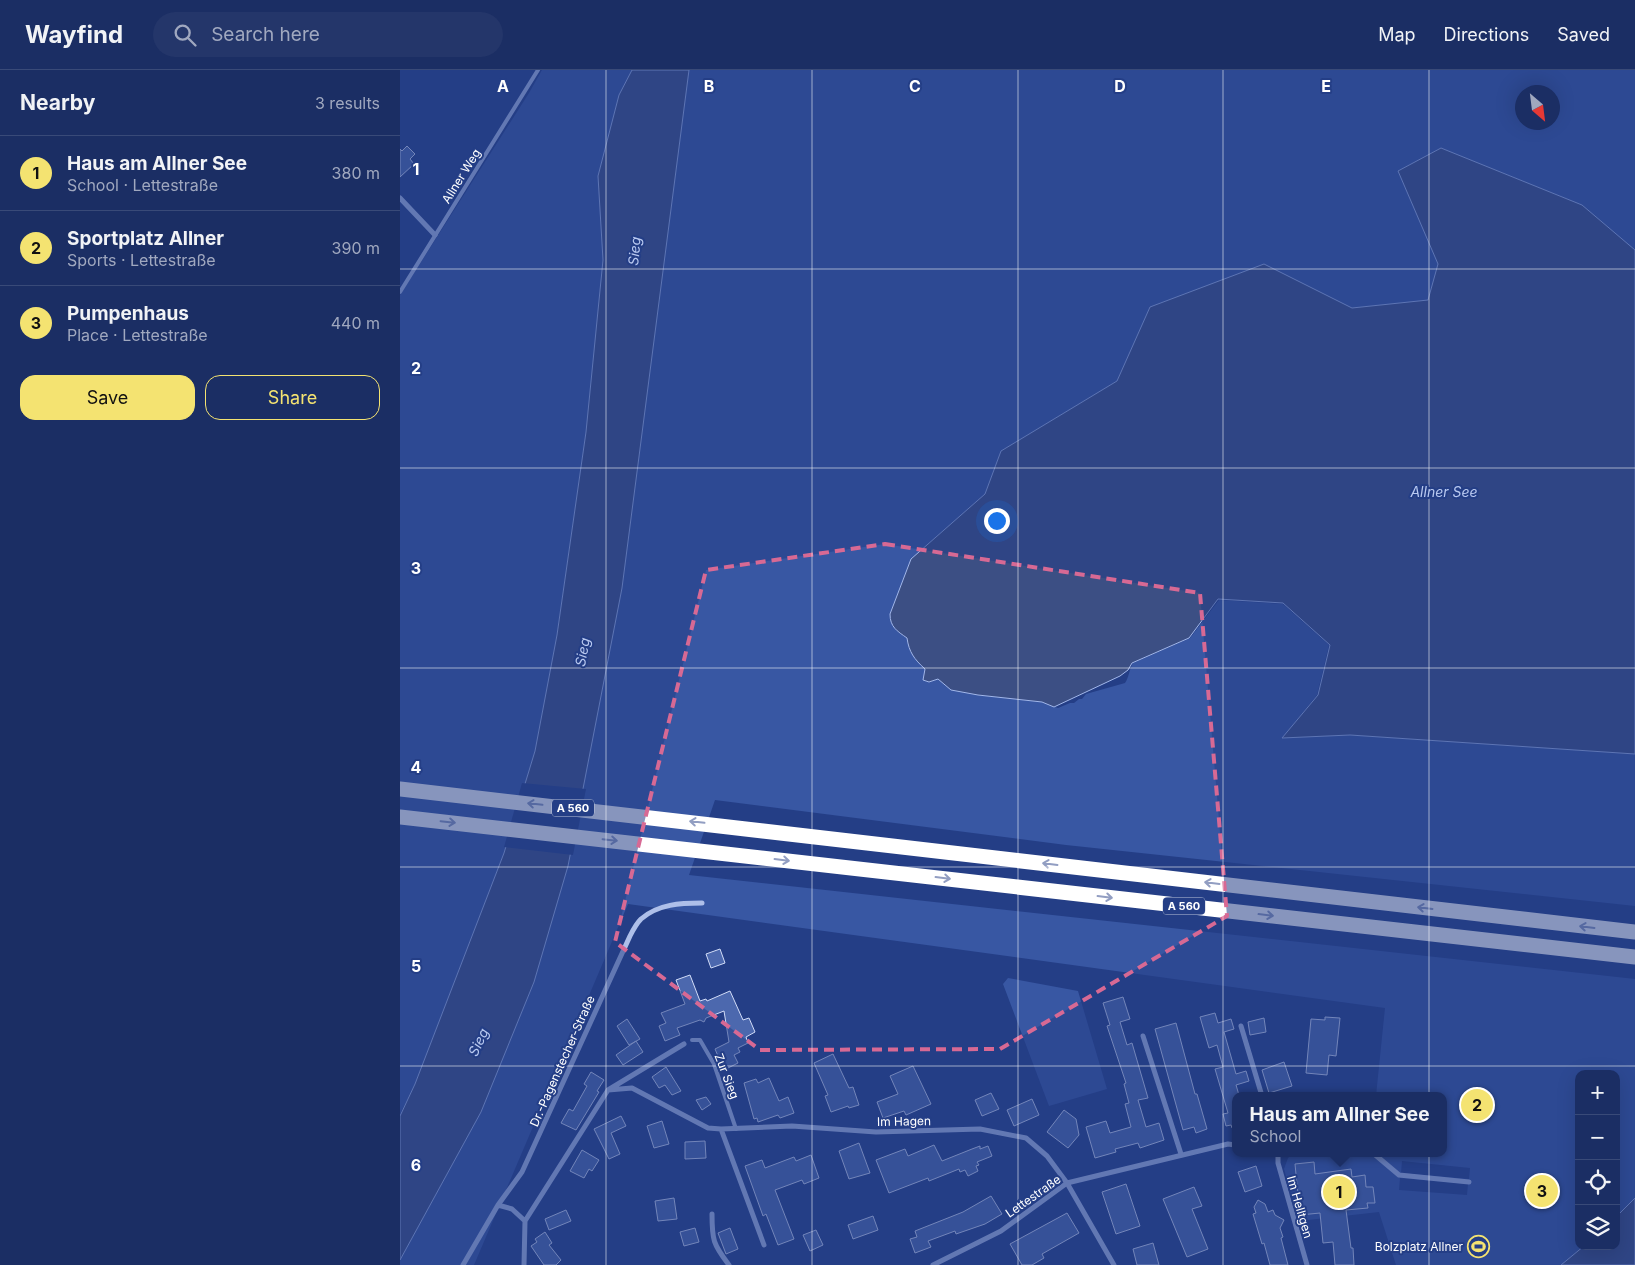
<!DOCTYPE html>
<meta charset="utf-8">
<style>
body{margin:0;font-family:Inter,sans-serif;background:#24366a;color:#f1f3f6}
.controls{position:absolute;right:15px;bottom:15px;display:grid;overflow:hidden;border-radius:10px;box-shadow:0 5px 20px #0002}
.controls button{width:45px;height:45px;display:grid;place-items:center;padding:0;border:0;border-bottom:1px solid #394a78;background:#1b2e64;color:#f1f3f6;font:25px sans-serif}
.compass{position:absolute;left:1115px;top:15px;width:45px;height:45px;border-radius:50%;background:#1b2e64;box-shadow:0 5px 20px #0002;rotate:152deg}
.you{position:absolute;left:596px;top:450px;width:18px;height:18px;margin:-12px;border:4px solid #fff;border-radius:50%;background:#1a73e8;box-shadow:0 0 0 8px #1a73e833}
.badge{display:grid;place-items:center;width:32px;height:32px;border-radius:50%;background:#f4e371;color:#111;font-size:16px;font-weight:700}
.pin{position:absolute;translate:-50% -50%;border:2px solid #fff;box-shadow:0 1px 5px #0006}
.popup{position:absolute;left:832px;top:1022px;width:215px;height:65px;box-sizing:border-box;display:grid;place-content:center;border-radius:10px;background:#1b2e64;filter:drop-shadow(0 1px 4px #0005);font-size:16px;white-space:nowrap;color:#a0a8bf}
.popup b{font-size:19px;color:#f1f3f6}
.popup::after{content:'';position:absolute;left:50%;top:100%;margin-left:-10px;border:10px solid transparent;border-top-color:#1b2e64}
.list{margin:0;padding:0;list-style:none}
h2{display:flex;justify-content:space-between;align-items:center;height:65px;margin:0;padding:0 20px;font-size:21px}
h2 small{font-size:16px;font-weight:400;color:#a0a8bf}
.list li{display:grid;grid-template-columns:32px 1fr auto;gap:15px;align-items:center;box-sizing:border-box;height:75px;padding:0 20px;border-top:1px solid #394a78}
.list b{display:block;font-size:19px;white-space:nowrap}
.list p{margin:0;font-size:16px;white-space:nowrap;color:#a0a8bf}
.list em{font-size:16px;font-style:normal;color:#a0a8bf}
.actions{display:flex;gap:10px;padding:15px 20px}
.actions a{flex:1;padding:11px 0;border:1px solid #f4e371;border-radius:15px;text-align:center;font-size:18px;color:#f4e371}
.actions .main{background:#f4e371;color:#111}
.icon{flex:none;width:28px;height:28px;fill:none;stroke:currentColor;stroke-width:2;stroke-linecap:round;stroke-linejoin:round}
.map{position:relative;flex:none;width:1235px;height:1195px;overflow:hidden}
header{display:flex;align-items:center;gap:30px;box-sizing:border-box;height:70px;padding:0 25px;background:#1b2e64;border-bottom:1px solid #394a78}
header strong{font-size:24px}
nav{display:flex;gap:28px;margin-inline-start:auto;font-size:18px}
.search{width:350px;height:45px;background:#24366a;display:flex;align-items:center;gap:12px;box-sizing:border-box;padding:0 18px;border-radius:28px;color:#a0a8bf;font-size:19px}
main{display:flex}
aside{flex:1;background:#1b2e64}
.map>svg:first-child{display:block}
.green{fill:#3857a3;fill-rule:evenodd}
.water{fill:#3c4f84;stroke:#a2b7ea}
.pier{fill:#243e86}
.building{fill:#4c68ae;stroke:#d2dcf7}
.lines{fill:none;stroke-linecap:round;stroke-linejoin:round}
.lane{stroke:#aebfe9;stroke-width:4}
.street{stroke:#aebfe9;stroke-width:5}
.highway{stroke:#fff;stroke-width:15}
.oneway{stroke:#929ec2}
.marked{fill:none;stroke:#d76994;stroke-width:4;stroke-dasharray:10 6;stroke-linejoin:round}
.grid{fill:none;stroke:#fff;stroke-width:1;stroke-opacity:0.55}
.labels{text-anchor:middle;dominant-baseline:central;stroke-width:4;stroke-linejoin:round;paint-order:stroke}
.shield{fill:#243e86;stroke:#bdc5db;stroke-width:1}
.shield-label{font-size:11px;font-weight:bold;fill:#fff}
.street-label{font-size:12px;fill:#fff;stroke:#243e86}
.poi-label{font-size:12px;fill:#fff;stroke:#243e86;text-anchor:end}
.water-label{font-size:14px;font-style:italic;fill:#b9c9f0;stroke:#243e86}
.grid-label{font-size:16px;text-anchor:middle;font-weight:bold;fill:#fff;stroke:#243e86;stroke-width:4;stroke-linejoin:round;paint-order:stroke}
</style>
<header>
<strong>Wayfind</strong>
<div class="search"><svg class="icon" aria-label="search" viewBox="0 0 24 24"><circle cx="10" cy="10" r="6"/><path d="M15 15l6 6"/></svg>Search here</div>
<nav><a>Map</a><a>Directions</a><a>Saved</a></nav>
</header>
<main>
<aside>
<h2>Nearby<small>3 results</small></h2>
<ul class="list">
<li><span class="badge">1</span><div><b>Haus am Allner See</b><p>School · Lettestraße</p></div><em>380 m</em></li>
<li><span class="badge">2</span><div><b>Sportplatz Allner</b><p>Sports · Lettestraße</p></div><em>390 m</em></li>
<li><span class="badge">3</span><div><b>Pumpenhaus</b><p>Place · Lettestraße</p></div><em>440 m</em></li>
</ul>
<div class="actions"><a class="main">Save</a><a>Share</a></div>
</aside>
<div class="map">
<svg width="1235" height="1195" viewBox="0 0 1235 1195">
<rect width="100%" height="100%" fill="#243e86"/>
<!-- green -->
<path class="green" d="M142 0H232L219 25 198 106 203 190 186 362 157 565 135 681 104 783 15 1014 0 1044V225L129 23Z
M289 0H1235V180L1182 135 1041 78 998 101 1039 195 1028 230 952 238 864 194 751 237 717 311 601 381 585 424 511 489 498 562 507 568C509 582 514 589 525 599L524 610 529 612 538 609 578 625 642 632 658 638 670 633H674L679 629H682L686 624 725 613C729 607 729 600 733 593L790 568 819 530 883 534 929 575 917 625 882 668 950 665 1235 684V836L666 775 315 730 289 805 1235 909V1128L1216 1147V1004H1179V1176H1184L1161 1195H996L979 1142 899 1151 884 1099 888 1088 893 1084 965 1083 973 1087V1083H1043V1026H976L985 938 228 834 74 1195H0V1190L81 1042 134 912 222 518ZM1122 22H1152V52H1122ZM1002 1091 1070 1098 1069 1109 1001 1103ZM1000 1108 1068 1114 1067 1125 999 1120Z
M608 908 678 921 707 1019 649 1036 603 914Z"/>
<!-- water -->
<path class="water" d="M232 0H289L222 518 168 796 134 912 81 1042 0 1190V1046L15 1014 104 783 135 681 157 565 186 362 203 190 198 106 219 25Z
M1041 78 1182 135 1235 180V684L950 665 882 668 918 625 930 575 883 533 818 529 789 568 732 593 728 600 720 606 654 637 642 632 578 625 551 620 538 609 529 612 523 610 525 599C514 589 509 582 507 568 497 561 490 557 490 544L511 489 585 424 601 381 717 311 750 237 864 194 952 238 1028 230 1038 194 998 101Z
M1235 1128V1195H1161L1184 1176H1216V1147Z"/>
<!-- pier -->
<path class="pier" d="M122 713 186 719 173 785 104 777Z"/>
<!-- building -->
<path class="building" d="M7 76 15 84 10 89 14 94 0 107V79L2 81Z
M320 879 325 893 311 898 306 884Z
M290 905 300 931 306 929 307 931 330 921 343 950 349 948 355 962 346 967 348 973 338 978 340 982 334 985 338 993 324 1000 315 979 329 972 324 941 306 948 304 952 300 950 277 958 280 965 265 971 259 956 266 953 261 943 285 934 276 910Z
M723 927 730 949 720 952 727 975 732 973 748 1028 738 1030 746 1057 759 1053 764 1070 740 1078 738 1073 715 1079 716 1082 695 1088 686 1057 706 1051 710 1063 731 1057 725 1034 729 1033 724 1014 726 1013 707 956 710 955 703 933Z
M815 943 818 953 831 949 834 959 824 962 836 1004 846 1001 849 1011 836 1015 839 1025 835 1026V1058H832L831 1055 826 1056 823 1044 828 1043 815 999 823 997 817 975 809 978 800 947Z
M925 947 940 948 936 986 929 985 927 1005 906 1003 911 949 925 950Z
M864 948 866 962 850 965 848 952Z
M227 949 240 969 229 975 217 956Z
M776 953 795 1024H797L807 1059 796 1063 794 1057 783 1060 755 959Z
M236 971 243 982 223 995 216 985Z
M433 984 449 1018 453 1017 459 1035 449 1038 448 1036 431 1042 425 1026 428 1025 414 993Z
M884 992 892 1016 869 1023 862 1000Z
M513 996 531 1034 506 1045 504 1041 483 1048 477 1032 498 1024 490 1006Z
M266 997 281 1021 272 1025 265 1015 259 1018 252 1007Z
M191 1002 204 1010 197 1021 199 1022 176 1060 161 1053 169 1039 173 1041 187 1016 184 1014Z
M369 1008 379 1031 388 1027 394 1043 380 1048 378 1045 358 1052 357 1048 354 1049 344 1013 356 1009 358 1013Z
M591 1023 599 1039 582 1046 575 1030Z
M306 1027 311 1034 302 1040 296 1030Z
M632 1029 639 1045 614 1056 607 1040Z
M664 1040 676 1049 679 1065 668 1078 647 1062Z
M221 1046 226 1056 211 1063 220 1084 209 1089 194 1059Z
M262 1051 269 1074 254 1078 247 1056Z
M305 1071 306 1088 285 1089V1072Z
M459 1073 470 1103 449 1109 439 1081Z
M534 1075 542 1091 572 1079 580 1076V1079L588 1076 592 1086 577 1092 579 1095 576 1096 578 1101 568 1106 565 1100 560 1102 559 1099 529 1111 528 1108 489 1123 476 1090 505 1079 508 1086Z
M182 1080 199 1090 192 1101 189 1099 184 1108 170 1101Z
M411 1085 419 1108 404 1114 402 1110 375 1120 394 1169 378 1175 366 1144 363 1146 345 1096 362 1090 365 1098 394 1087 396 1091Z
M914 1092 915 1104 951 1099 952 1107 965 1105 966 1117H973L975 1133H967L968 1138 946 1140 951 1178H953L954 1195H935L933 1172 923 1173 920 1143 900 1145 895 1094Z
M856 1096 862 1116 845 1122 838 1102Z
M1132 1109 1156 1111 1153 1133 1129 1130Z
M726 1114 740 1156 716 1164 702 1122Z
M794 1117 802 1136 792 1139 808 1179 787 1187 763 1129Z
M591 1126 602 1144 585 1154 556 1164 555 1161 528 1171 531 1177 515 1183 510 1169 517 1167 515 1161 563 1142Z
M274 1128 277 1149 258 1151 255 1131Z
M858 1130 865 1134 868 1142 873 1140 875 1145 884 1150 880 1158 883 1167 881 1168 888 1195H870L864 1173 862 1174 853 1144 856 1143 854 1137Z
M166 1140 171 1151 149 1160 145 1149Z
M667 1143 679 1163 642 1184 644 1188 632 1195H622L610 1174Z
M473 1146 478 1160 453 1169 448 1155Z
M295 1158 299 1172 284 1176 280 1162Z
M330 1158 338 1179 326 1184 318 1163Z
M416 1160 423 1175 410 1181 403 1165Z
M145 1162 152 1173 149 1175 161 1190 156 1195H144L131 1176 137 1172 135 1169Z
M753 1173 759 1195H737L733 1179Z"/>
<g class="lines">
<!-- lane -->
<path class="lane" d="M0 222 138 0
M292 970H300L314 994 336 1059"/>
<!-- street -->
<path class="street" d="M0 128 35 165
M841 956 862 1026
M743 966 781 1084
M208 1020 232 1018 308 1058 321 1059 392 1056 476 1062 580 1059 626 1068 647 1086 667 1113 714 1195
M321 1059 364 1175
M878 1083V1093L907 1195
M973 1083 999 1105 1069 1112
M98 1135 112 1139 125 1151 124 1195
M312 1144C312 1170 313 1174 329 1195
M125 1151 208 1020 284 974
M63 1195 98 1135 122 1102 230 866C233 860 237 853 241 849 258 834 281 833 302 833
M533 1195 601 1161 667 1113 828 1074 835 1075"/>
<!-- highway -->
<path class="highway" d="M0 719 1235 862
M0 747 1235 887"/>
</g>
<!-- one-way arrows -->
<defs><path id="oneway-shaft" d="M-6 0H5M1.5-3L5.5 0L1.5 3" fill="none" stroke-width="1.6" stroke-linecap="round" stroke-linejoin="round" transform="scale(1.25)"/></defs>
<g class="oneway">
<use href="#oneway-shaft" transform="translate(135 734) rotate(-174)"/>
<use href="#oneway-shaft" transform="translate(48 752) rotate(6)"/>
<use href="#oneway-shaft" transform="translate(297 752) rotate(-174)"/>
<use href="#oneway-shaft" transform="translate(210 770) rotate(6)"/>
<use href="#oneway-shaft" transform="translate(382 790) rotate(7)"/>
<use href="#oneway-shaft" transform="translate(650 794) rotate(-173)"/>
<use href="#oneway-shaft" transform="translate(543 808) rotate(7)"/>
<use href="#oneway-shaft" transform="translate(812 813) rotate(-173)"/>
<use href="#oneway-shaft" transform="translate(705 827) rotate(7)"/>
<use href="#oneway-shaft" transform="translate(1025 838) rotate(-173)"/>
<use href="#oneway-shaft" transform="translate(866 845) rotate(7)"/>
<use href="#oneway-shaft" transform="translate(1187 857) rotate(-173)"/>
</g>
<!-- marked area -->
<path d="M0 0H1235V1195H0ZM485 474 800 523 827 846 600 979 360 980 215 872 306 500Z" fill="#243e86" fill-opacity=".55" fill-rule="evenodd"/>
<path class="marked" d="M485 474 800 523 827 846 600 979 360 980 215 872 306 500Z"/>
<!-- grid -->
<path class="grid" d="M206 0V1195M412 0V1195M618 0V1195M823 0V1195M1029 0V1195M0 199H1235M0 398H1235M0 598H1235M0 797H1235M0 996H1235"/>
<!-- icons -->
<defs>
<symbol id="stadium-ring" viewBox="-11 -11 22 22"><circle r="9.5" fill="#243e86" stroke="#f4e371" stroke-width="1.5"/><path d="M0-5a6.5 5 0 1 0 0 10a6.5 5 0 1 0 0-10ZM-3.5-1.8h7v3.6h-7Z" fill="#f4e371"/></symbol>
</defs>
<g fill-rule="evenodd">
<use href="#stadium-ring" x="1066" y="1164" width="25" height="25"/>
</g>
<g class="labels">
<!-- shield labels -->
<g class="shield">
<rect x="152" y="729.5" width="42" height="17" rx="4"/>
<rect x="763" y="827.5" width="42" height="17" rx="4"/>
</g>
<g class="shield-label">
<text x="173" y="738">A 560</text>
<text x="784" y="836">A 560</text>
</g>
<!-- street labels -->
<g class="street-label">
<text transform="translate(61 106) rotate(-58)">Allner Weg</text>
<text transform="translate(162 991) rotate(-66)">Dr.-Pagenstecher-Straße</text>
<text transform="translate(327 1006) rotate(69)">Zur Sieg</text>
<text transform="translate(504 1051) rotate(-1)">Im Hagen</text>
<text transform="translate(633 1126) rotate(-35)">Lettestraße</text>
<text transform="translate(900 1137) rotate(74)">Im Helltgen</text>
</g>
<!-- poi labels -->
<g class="poi-label">
<text x="1063" y="1176">Bolzplatz Allner</text>
</g>
<!-- water labels -->
<g class="water-label">
<text transform="translate(234 181) rotate(-84)">Sieg</text>
<text x="1044" y="421">Allner See</text>
<text transform="translate(182 582) rotate(-79)">Sieg</text>
<text transform="translate(78 972) rotate(-65)">Sieg</text>
</g>
</g>
<g class="grid-label">
<text x="103" y="22">A</text>
<text x="309" y="22">B</text>
<text x="515" y="22">C</text>
<text x="720" y="22">D</text>
<text x="926" y="22">E</text>
<text x="16" y="105">1</text>
<text x="16" y="304">2</text>
<text x="16" y="504">3</text>
<text x="16" y="703">4</text>
<text x="16" y="902">5</text>
<text x="16" y="1101">6</text>
</g>
</svg>
<div class="controls">
<button>+</button>
<button>−</button>
<button><svg class="icon" aria-label="locate" viewBox="0 0 24 24"><circle cx="12" cy="12" r="6"/><path d="M12 2v4M12 18v4M2 12h4M18 12h4"/></svg></button>
<button><svg class="icon" aria-label="layers" viewBox="0 0 24 24"><path d="M12 4l9 5-9 5-9-5zM3 14l9 5 9-5"/></svg></button>
</div>
<svg class="compass" viewBox="-18 -18 36 36"><path d="M0-13l5 13h-10z" fill="#e53935"/><path d="M0 13l5-13h-10z" fill="#a0a8bf"/></svg>
<div class="you"></div>
<div class="pin badge" style="left:939px;top:1122px">1</div>
<div class="popup"><b>Haus am Allner See</b>School</div>
<div class="pin badge" style="left:1077px;top:1035px">2</div>
<div class="pin badge" style="left:1142px;top:1121px">3</div>
</div>
</main>
